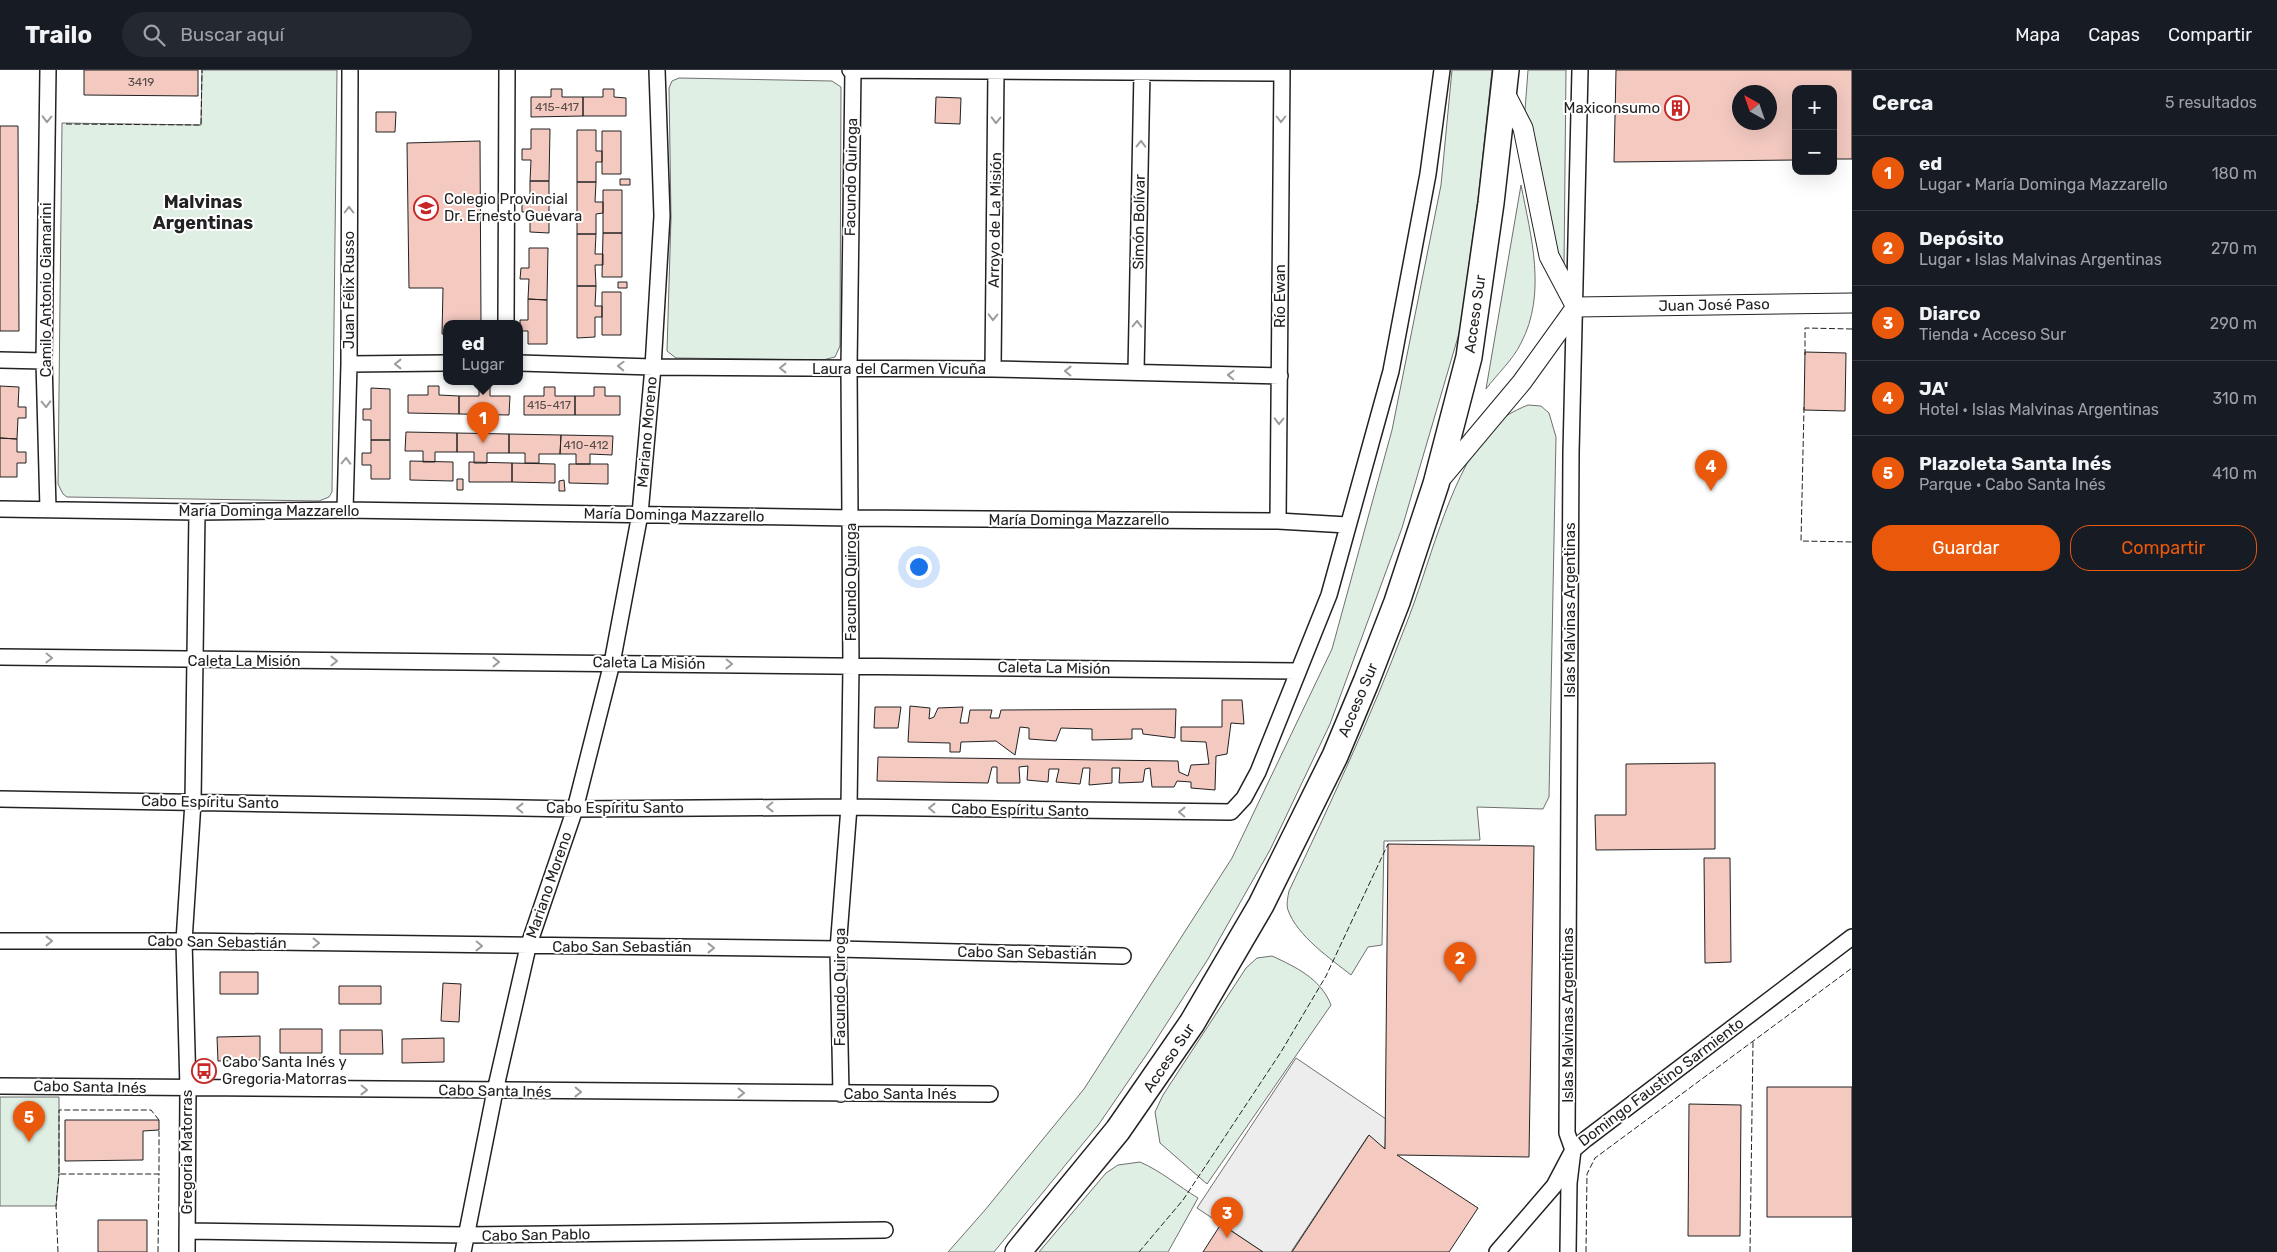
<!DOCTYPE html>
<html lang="es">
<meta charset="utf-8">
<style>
body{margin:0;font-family:Rubik,sans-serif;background:#242831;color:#f1f3f6}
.controls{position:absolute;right:15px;top:15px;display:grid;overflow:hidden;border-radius:10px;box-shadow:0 5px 20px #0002}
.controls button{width:45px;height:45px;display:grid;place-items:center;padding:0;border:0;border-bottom:1px solid #363941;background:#171b24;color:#f1f3f6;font:25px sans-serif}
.compass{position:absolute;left:1732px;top:15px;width:45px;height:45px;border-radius:50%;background:#171b24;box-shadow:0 5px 20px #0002;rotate:320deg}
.you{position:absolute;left:918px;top:496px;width:18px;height:18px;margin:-12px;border:4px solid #fff;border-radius:50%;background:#1a73e8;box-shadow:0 0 0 8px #1a73e833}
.badge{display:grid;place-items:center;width:32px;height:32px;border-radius:50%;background:#ea580c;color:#fff;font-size:16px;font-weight:700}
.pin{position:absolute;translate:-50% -41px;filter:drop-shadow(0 1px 2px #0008)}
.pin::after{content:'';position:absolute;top:26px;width:18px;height:15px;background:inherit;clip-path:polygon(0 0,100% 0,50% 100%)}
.popup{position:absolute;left:443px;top:250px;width:80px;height:65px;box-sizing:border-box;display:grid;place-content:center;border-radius:10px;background:#171b24;filter:drop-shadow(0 1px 4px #0005);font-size:16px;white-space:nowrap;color:#9ea1a6}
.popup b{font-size:19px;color:#f1f3f6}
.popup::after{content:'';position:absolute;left:50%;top:100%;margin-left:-10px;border:10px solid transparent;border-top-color:#171b24}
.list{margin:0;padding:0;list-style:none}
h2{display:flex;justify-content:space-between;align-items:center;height:65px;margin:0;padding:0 20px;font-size:21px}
h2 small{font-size:16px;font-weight:400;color:#9ea1a6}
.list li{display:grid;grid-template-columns:32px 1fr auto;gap:15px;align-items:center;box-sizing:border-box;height:75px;padding:0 20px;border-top:1px solid #363941}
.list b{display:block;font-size:19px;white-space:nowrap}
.list p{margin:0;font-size:16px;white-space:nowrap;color:#9ea1a6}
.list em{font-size:16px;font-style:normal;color:#9ea1a6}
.actions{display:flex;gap:10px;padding:15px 20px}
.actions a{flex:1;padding:11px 0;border:1px solid #ea580c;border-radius:20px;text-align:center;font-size:18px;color:#ea580c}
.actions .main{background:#ea580c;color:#fff}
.icon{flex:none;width:28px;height:28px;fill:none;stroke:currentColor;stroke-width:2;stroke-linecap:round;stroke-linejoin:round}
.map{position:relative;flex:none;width:1852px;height:1182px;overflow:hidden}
header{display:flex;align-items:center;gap:30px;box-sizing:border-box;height:70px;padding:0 25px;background:#171b24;border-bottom:1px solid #363941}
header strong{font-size:24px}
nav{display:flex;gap:28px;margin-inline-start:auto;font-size:18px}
.search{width:350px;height:45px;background:#242831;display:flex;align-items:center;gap:12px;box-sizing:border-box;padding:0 18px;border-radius:28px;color:#9ea1a6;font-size:19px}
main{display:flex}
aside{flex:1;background:#171b24}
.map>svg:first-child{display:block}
.green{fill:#e0efe3;stroke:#6f6f6f}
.parking{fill:#ededed;stroke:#6f6f6f}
.building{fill:#f3c9c0;stroke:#222;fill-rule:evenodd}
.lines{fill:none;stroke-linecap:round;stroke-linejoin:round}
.minor-casing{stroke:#222;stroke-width:18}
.tertiary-casing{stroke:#222;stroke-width:21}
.primary-casing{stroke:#222;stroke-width:28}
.minor{stroke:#fff;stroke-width:15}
.tertiary{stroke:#fff;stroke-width:19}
.primary{stroke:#fff;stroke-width:25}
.fence{stroke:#222;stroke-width:1;stroke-dasharray:6 2.5;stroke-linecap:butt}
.oneway{stroke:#9c9c9c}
.labels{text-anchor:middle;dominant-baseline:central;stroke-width:4;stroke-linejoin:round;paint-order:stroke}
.number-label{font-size:12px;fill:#564c4a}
.poi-label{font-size:15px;fill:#222;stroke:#fff;text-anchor:start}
.street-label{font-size:15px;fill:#222;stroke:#fff}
.quarter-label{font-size:18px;font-weight:bold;fill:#222;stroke:#fff}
</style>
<header>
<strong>Trailo</strong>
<div class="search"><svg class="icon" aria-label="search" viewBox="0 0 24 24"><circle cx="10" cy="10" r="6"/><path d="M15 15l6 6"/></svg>Buscar aquí</div>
<nav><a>Mapa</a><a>Capas</a><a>Compartir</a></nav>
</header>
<main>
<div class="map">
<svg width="1852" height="1182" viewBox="0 0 1852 1182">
<rect width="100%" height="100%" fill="#fff"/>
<!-- green -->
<path class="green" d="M202 0H337L332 422 329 427 319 431 67 427 63 424 58 414 62 53 201 55Z
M1452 0H1492L1479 121 1460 260 1402 458 1330 654 1270 780 1208 889 1149 981 1099 1054 994 1182H948L985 1140 1084 1019 1232 788 1332 579 1392 360 1441 115Z
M1528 0H1566L1564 198 1553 170 1525 40Z
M679 8 832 11 841 17 840 276 835 287 823 290 676 288 667 281 671 148 669 18 672 11Z
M1521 115C1531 166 1547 224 1521 273 1513 290 1497 304 1486 319Z
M1528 335 1541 336 1549 343 1556 367 1549 727 1543 739 1477 737 1480 770 1384 771 1382 875 1368 877 1351 905C1331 889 1297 866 1288 840 1286 835 1288 826 1289 821 1330 734 1371 647 1405 557 1430 495 1446 416 1487 362 1497 350 1513 341 1528 335Z
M1272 886C1296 897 1321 909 1331 935L1207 1114 1160 1073 1155 1042 1163 1025 1246 898 1257 888Z
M0 1027H59V1104L56 1136H0Z
M1140 1092C1161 1101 1178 1116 1198 1128L1168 1182H1039L1106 1103 1118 1095Z"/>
<!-- parking -->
<path class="parking" d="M1296 988 1386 1049 1385 1079 1368 1066 1291 1182H1263L1197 1138Z"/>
<!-- building -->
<path class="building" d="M84 0H198V26L84 25Z
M1616 0H1852V89H1833V19H1796V90L1614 92ZM1740 22H1770V52H1740Z
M551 19H562V27H583V46L531 47V27H551Z
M603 19H614V27L626 28V46H583V27H603Z
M936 27 961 28 960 54 935 53Z
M376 42H396L395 62H376Z
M0 56H18L19 261H0Z
M531 59H550L549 111H530L531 90H522V79H531Z
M577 60H596V81H602V92H596V112H577Z
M602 61H621V104H602Z
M480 71 481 254H447V264H442L443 218H409L407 73Z
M620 109H630V115H620Z
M530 111H549V163L530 162V142H522V131H530Z
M577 112H596L595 132H603V143L596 144V164H577Z
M603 120H622V163H603Z
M603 163H622V207H602Z
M577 164H596L595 184H603V195H595L596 216H577Z
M529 178H548L547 230 528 229 529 209H520L521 198H529Z
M618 212H627V218H618Z
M577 216H596L595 236H602V247H595V267L577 268Z
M602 222H621V265H602Z
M528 229 547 230V274H528V261H520V250H528Z
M1805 282 1846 283 1845 341 1804 340Z
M0 316 19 317 18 337H26V348H18L17 369 0 368Z
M428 316H439V325L459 326V344L408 343V325H428Z
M479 317H490V326H510L509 345 459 344V326H479Z
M544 317H555V326H575V345H524V326H544Z
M594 317H605V326H620V345H575V326H594Z
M371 318 390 319V370H371V350H363V339H371Z
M406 362 457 363V382H435V392H423V381H405Z
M457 363 509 364V383H487V393H474V382H457Z
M509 364 561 365 560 384H539V393H525V383H509Z
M561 365 613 366 612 385 590 384V394H576V384H560Z
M0 368 17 369V382H26V393H17V407H0Z
M371 370H390V409H371V395H362V383H371Z
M410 391 453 392V411L410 410Z
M469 392 512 393V412H469Z
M512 393 555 394V413L512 412Z
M569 394H608V414L569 413Z
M457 409H463V420H457Z
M564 410 565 421H559V411Z
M1222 630H1242L1244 654 1231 653 1227 684 1216 686 1215 720 1191 718V712L1177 711 1174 717H1152L1150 698 1145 699 1143 712 1119 713 1120 698H1112V713L1089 715 1090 698H1083L1080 714 1056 712 1059 699H1049L1048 712 1027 710 1028 696 1019 697 1020 713H997V697H992L988 713 877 711 878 687 1178 691 1179 702 1188 706 1191 695 1209 694 1206 672 1181 671V657H1222Z
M910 636 930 638 929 649 934 647 938 638 963 637 960 653H968L970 640H992L990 648H999L1001 640 1176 639 1175 668 1143 664 1142 659H1132V669L1092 670V659L1061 658 1056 671 1029 669V658L1020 657 1015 685 996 671 961 672 960 682H950V673L908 672Z
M875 637H901L898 658H874Z
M1715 693V779L1596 780 1595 745H1626V694Z
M1388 774 1534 776 1529 1087 1397 1085 1478 1138 1449 1182H1292L1369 1065 1385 1079Z
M1704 788H1730L1731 892 1705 893Z
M220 902H258V924H220Z
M443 913 461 914 459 952 441 951Z
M339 916H381V934H339Z
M280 959H322V983H280Z
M340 960H382L383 984H340Z
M260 966V990L218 991 217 967Z
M444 968V992L402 993V969Z
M1767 1017H1852V1147H1767Z
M1689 1034 1741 1035 1740 1166H1688Z
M65 1050H159V1060L143 1061V1090L65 1091Z
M98 1150H147V1182H98Z
M1221 1154 1263 1182H1203Z"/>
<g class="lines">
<defs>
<path id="minor" d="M48 0 44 291 48 439
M850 0 1282 3
M506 254 507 0
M0 290 44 291
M519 293 653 297 993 299 1280 306
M349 294 447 293
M993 299 996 1
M1136 302 1142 2
M0 439 197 442 345 440 851 448 1278 451 1347 455
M345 440 349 294 350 0
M1278 451 1282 0
M0 587 1297 601
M0 729 575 739 849 737 1231 742 1244 728 1258 702 1329 525 1391 301 1428 104 1442 0
M0 871H184L838 879 1123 886
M0 1016 990 1024
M841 1024 838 879 849 737 851 596 849 298 853 0
M187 1161 465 1165 885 1160
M187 1182 188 1018 184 871 193 732 197 442
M463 1182 495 1021 528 877 575 739 612 593 640 444 653 297 662 146 657 0
M1497 1182 1554 1116 1573 1080 1586 1069 1852 867
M1568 1182 1569 1113 1573 1080 1567 1063 1571 383 1580 0"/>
<path id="tertiary" d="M1504 21 1523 58 1549 186 1576 237
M1576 237 1852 233
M1439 411 1522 312 1576 237"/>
<path id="primary" d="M1018 1182 1118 1060 1192 953 1261 835 1335 686 1366 612 1397 532 1436 414 1469 287 1491 133 1506 0"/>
</defs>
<!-- minor casing -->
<use href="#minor" class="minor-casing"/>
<!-- tertiary casing -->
<use href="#tertiary" class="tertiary-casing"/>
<!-- primary casing -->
<use href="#primary" class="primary-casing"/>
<!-- minor -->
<use href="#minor" class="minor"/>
<!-- tertiary -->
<use href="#tertiary" class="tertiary"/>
<!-- primary -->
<use href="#primary" class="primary"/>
<!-- fence -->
<path class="fence" d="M66 54 201 55 202 0
M1805 285V258L1852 259
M1804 337 1801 471 1852 472
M159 1050 151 1040H59V1104H159V1060
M58 1182 56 1136 59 1104
M158 1182 159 1104
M1139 1182 1183 1130 1281 982 1326 906 1388 774
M1586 1182 1587 1104 1595 1088 1852 898
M1750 1182 1753 972"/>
</g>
<!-- one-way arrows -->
<defs><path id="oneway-chevron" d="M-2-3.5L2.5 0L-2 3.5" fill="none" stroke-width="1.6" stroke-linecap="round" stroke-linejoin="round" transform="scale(1.25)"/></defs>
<g class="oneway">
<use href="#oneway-chevron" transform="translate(47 49) rotate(91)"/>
<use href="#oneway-chevron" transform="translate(1281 49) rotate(90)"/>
<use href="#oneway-chevron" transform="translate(996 50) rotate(91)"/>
<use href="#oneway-chevron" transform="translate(1141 74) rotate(-89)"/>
<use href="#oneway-chevron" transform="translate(349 140) rotate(-90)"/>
<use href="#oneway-chevron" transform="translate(993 247) rotate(91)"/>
<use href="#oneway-chevron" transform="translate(1137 254) rotate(-89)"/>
<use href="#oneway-chevron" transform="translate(398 294) rotate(180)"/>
<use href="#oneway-chevron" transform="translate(621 296) rotate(-178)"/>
<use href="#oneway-chevron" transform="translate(783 298) rotate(-180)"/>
<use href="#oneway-chevron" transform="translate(1068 301) rotate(-179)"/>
<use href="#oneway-chevron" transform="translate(1231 305) rotate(-178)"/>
<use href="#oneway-chevron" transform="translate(46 334) rotate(88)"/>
<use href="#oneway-chevron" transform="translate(1279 351) rotate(91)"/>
<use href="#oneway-chevron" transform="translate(346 391) rotate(-88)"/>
<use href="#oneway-chevron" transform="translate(49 588) rotate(1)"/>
<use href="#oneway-chevron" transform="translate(334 591)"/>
<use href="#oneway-chevron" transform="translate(496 592)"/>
<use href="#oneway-chevron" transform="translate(729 594) rotate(1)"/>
<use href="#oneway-chevron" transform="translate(770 737) rotate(179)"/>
<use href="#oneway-chevron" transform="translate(520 738) rotate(-179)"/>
<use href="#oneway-chevron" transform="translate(932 738) rotate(-179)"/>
<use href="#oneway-chevron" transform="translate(1182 742) rotate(-179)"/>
<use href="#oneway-chevron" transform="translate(49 871)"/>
<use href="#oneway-chevron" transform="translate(316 873) rotate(1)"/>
<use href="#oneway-chevron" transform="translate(479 876) rotate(1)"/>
<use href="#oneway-chevron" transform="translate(711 878)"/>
<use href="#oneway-chevron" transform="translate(364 1020) rotate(1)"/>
<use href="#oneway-chevron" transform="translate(578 1022) rotate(1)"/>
<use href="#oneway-chevron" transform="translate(741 1023) rotate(1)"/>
</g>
<!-- icons -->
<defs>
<symbol id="building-ring" viewBox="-11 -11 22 22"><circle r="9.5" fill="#fff" stroke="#c62828" stroke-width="1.5"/><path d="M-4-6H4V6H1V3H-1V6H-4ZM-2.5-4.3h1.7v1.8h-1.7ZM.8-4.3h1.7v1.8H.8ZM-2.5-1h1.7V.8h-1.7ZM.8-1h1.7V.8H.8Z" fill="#c62828"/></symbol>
<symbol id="school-ring" viewBox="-11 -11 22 22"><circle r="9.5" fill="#fff" stroke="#c62828" stroke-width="1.5"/><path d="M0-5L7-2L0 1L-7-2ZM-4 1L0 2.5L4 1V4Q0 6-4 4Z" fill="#c62828"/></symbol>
<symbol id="bus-ring" viewBox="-11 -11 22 22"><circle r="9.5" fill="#fff" stroke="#c62828" stroke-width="1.5"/><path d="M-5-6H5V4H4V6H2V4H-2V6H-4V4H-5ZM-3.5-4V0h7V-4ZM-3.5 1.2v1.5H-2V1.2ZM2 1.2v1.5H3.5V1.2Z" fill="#c62828"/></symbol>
</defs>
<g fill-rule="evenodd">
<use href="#building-ring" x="1663" y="24" width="28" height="28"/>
<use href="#school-ring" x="412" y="124" width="28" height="28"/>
<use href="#bus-ring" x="190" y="987" width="28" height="28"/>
</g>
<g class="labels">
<!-- number labels -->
<g class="number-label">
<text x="141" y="12">3419</text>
<text x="557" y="37">415-417</text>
<text x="549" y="335">415-417</text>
<text x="586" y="375">410-412</text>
</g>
<!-- poi labels -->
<g class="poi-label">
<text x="1660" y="38" text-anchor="end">Maxiconsumo</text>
<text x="444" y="129">Colegio Provincial<tspan x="444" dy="17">Dr. Ernesto Guevara</tspan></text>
<text x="222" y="992">Cabo Santa Inés y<tspan x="222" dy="17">Gregoria Matorras</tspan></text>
</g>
<!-- street labels -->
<g class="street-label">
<text transform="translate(851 107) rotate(-89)">Facundo Quiroga</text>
<text transform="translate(995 150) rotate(-89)">Arroyo de La Misión</text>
<text transform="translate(1139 152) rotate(-89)">Simón Bolívar</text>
<text transform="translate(46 220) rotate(-90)">Camilo Antonio Giamarini</text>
<text transform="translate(349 220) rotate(-90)">Juan Félix Russo</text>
<text transform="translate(1280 226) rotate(-90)">Río Ewan</text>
<text transform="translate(1714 235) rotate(-1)">Juan José Paso</text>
<text transform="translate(1475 244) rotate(-82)">Acceso Sur</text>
<text x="899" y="299">Laura del Carmen Vicuña</text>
<text transform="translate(647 362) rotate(-85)">Mariano Moreno</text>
<text x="269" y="441">María Dominga Mazzarello</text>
<text transform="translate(674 445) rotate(1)">María Dominga Mazzarello</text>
<text x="1079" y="450">María Dominga Mazzarello</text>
<text transform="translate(851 512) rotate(-90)">Facundo Quiroga</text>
<text transform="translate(1570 540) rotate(-90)">Islas Malvinas Argentinas</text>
<text x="244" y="591">Caleta La Misión</text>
<text transform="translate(649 593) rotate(1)">Caleta La Misión</text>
<text transform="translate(1054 598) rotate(1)">Caleta La Misión</text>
<text transform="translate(1358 630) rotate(-67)">Acceso Sur</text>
<text transform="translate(210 732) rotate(1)">Cabo Espíritu Santo</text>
<text x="615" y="738">Cabo Espíritu Santo</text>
<text transform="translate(1020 740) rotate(1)">Cabo Espíritu Santo</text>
<text transform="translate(549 815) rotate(-71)">Mariano Moreno</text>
<text transform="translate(217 872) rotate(1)">Cabo San Sebastián</text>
<text x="622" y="877">Cabo San Sebastián</text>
<text transform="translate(1027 883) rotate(1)">Cabo San Sebastián</text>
<text transform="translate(840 917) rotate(-90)">Facundo Quiroga</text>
<text transform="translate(1568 945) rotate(-90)">Islas Malvinas Argentinas</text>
<text transform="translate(1169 988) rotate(-56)">Acceso Sur</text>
<text transform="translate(1661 1012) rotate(-37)">Domingo Faustino Sarmiento</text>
<text transform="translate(90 1017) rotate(1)">Cabo Santa Inés</text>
<text transform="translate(495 1021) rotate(1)">Cabo Santa Inés</text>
<text x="900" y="1024">Cabo Santa Inés</text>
<text transform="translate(187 1082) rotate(-90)">Gregoria Matorras</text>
<text transform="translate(536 1165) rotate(-1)">Cabo San Pablo</text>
</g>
<!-- quarter labels -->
<g class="quarter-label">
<text x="203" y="132">Malvinas<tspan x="203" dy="21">Argentinas</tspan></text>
</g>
</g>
</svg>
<div class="controls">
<button>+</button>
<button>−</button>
</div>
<svg class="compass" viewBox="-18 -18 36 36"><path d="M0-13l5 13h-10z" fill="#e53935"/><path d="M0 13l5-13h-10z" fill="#9ea1a6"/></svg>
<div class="you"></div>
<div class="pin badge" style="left:483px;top:373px">1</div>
<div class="popup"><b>ed</b>Lugar</div>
<div class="pin badge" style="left:1460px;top:913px">2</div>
<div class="pin badge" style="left:1227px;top:1168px">3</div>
<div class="pin badge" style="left:1711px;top:421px">4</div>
<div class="pin badge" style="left:29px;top:1072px">5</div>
</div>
<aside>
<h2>Cerca<small>5 resultados</small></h2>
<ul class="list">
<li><span class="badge">1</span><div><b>ed</b><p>Lugar · María Dominga Mazzarello</p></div><em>180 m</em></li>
<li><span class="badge">2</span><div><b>Depósito</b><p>Lugar · Islas Malvinas Argentinas</p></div><em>270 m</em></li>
<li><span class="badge">3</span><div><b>Diarco</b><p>Tienda · Acceso Sur</p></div><em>290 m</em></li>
<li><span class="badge">4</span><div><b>JA'</b><p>Hotel · Islas Malvinas Argentinas</p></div><em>310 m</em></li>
<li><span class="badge">5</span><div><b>Plazoleta Santa Inés</b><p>Parque · Cabo Santa Inés</p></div><em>410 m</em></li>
</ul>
<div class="actions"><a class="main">Guardar</a><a>Compartir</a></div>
</aside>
</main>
